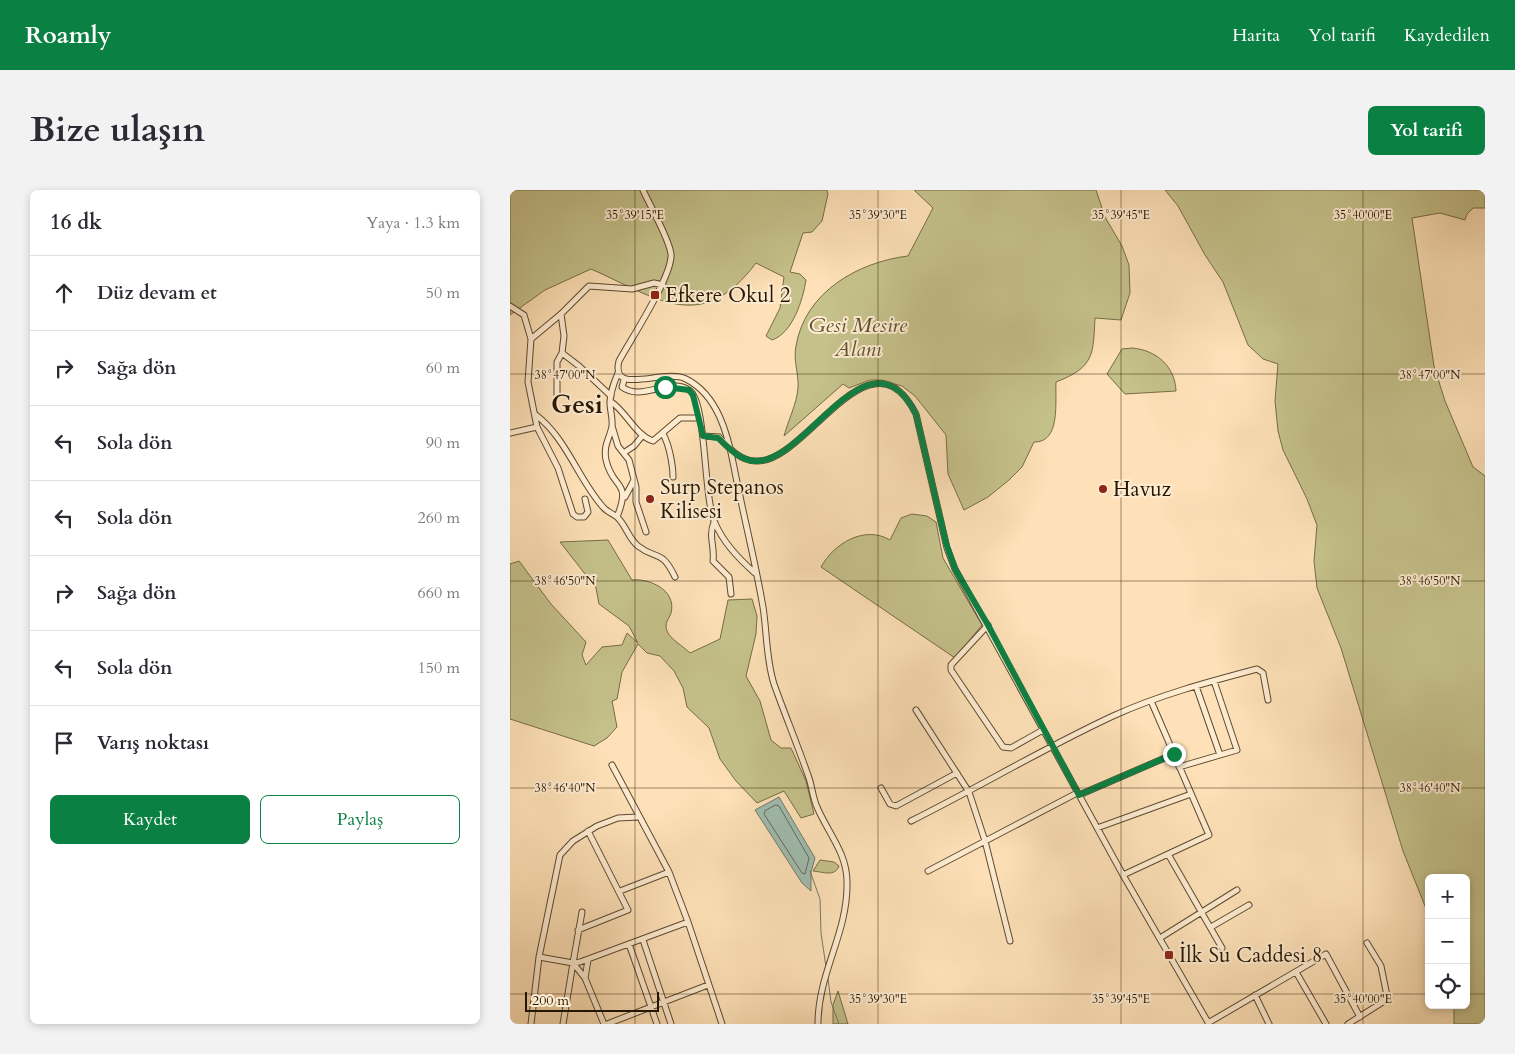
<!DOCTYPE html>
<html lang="tr">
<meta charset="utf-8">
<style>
body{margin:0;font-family:Cardo,serif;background:#f2f2f3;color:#2b2b33}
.controls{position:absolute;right:15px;bottom:15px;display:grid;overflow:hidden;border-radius:8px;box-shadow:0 2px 8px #0003}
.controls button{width:45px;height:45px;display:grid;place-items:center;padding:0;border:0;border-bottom:1px solid #e1e1e2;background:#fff;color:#2b2b33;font:25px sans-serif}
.scale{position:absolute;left:15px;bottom:12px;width:134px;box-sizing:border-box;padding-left:5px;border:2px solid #271702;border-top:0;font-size:14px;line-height:18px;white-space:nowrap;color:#271702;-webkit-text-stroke:4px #feecd1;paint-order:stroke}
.stop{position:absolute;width:15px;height:15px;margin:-11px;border:4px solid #0b8043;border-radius:50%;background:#fff}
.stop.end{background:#0b8043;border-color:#fff;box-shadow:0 1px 5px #0008}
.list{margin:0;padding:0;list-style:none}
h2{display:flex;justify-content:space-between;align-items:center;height:65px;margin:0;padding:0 20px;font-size:21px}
h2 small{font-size:16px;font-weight:400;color:#7c7c81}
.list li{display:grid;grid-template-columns:32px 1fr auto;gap:15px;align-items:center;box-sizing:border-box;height:75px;padding:0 20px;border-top:1px solid #e1e1e2}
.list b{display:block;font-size:19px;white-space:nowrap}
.list em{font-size:16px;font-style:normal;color:#7c7c81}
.actions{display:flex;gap:10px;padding:15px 20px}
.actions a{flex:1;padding:11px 0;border:1px solid #0b8043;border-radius:8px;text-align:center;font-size:18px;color:#0b8043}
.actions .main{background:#0b8043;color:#fff}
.icon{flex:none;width:28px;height:28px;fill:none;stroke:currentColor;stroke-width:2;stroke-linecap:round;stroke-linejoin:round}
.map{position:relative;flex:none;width:975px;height:834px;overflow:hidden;border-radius:8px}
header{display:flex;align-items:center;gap:30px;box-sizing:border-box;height:70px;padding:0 25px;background:#0b8043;color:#fff}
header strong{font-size:24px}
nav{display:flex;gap:28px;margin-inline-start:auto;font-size:18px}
.intro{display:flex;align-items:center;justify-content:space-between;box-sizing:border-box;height:120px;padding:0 30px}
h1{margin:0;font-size:35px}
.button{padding:12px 22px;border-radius:8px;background:#0b8043;color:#fff;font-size:18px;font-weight:700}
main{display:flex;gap:30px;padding:0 30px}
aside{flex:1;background:#fff;border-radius:8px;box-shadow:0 2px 8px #0003}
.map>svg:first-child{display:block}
.green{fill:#c5c18b;stroke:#766c46}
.water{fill:#a0bdb0;stroke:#707b6a}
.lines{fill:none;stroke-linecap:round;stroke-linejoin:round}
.shore{stroke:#646a59;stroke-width:1}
.stream{stroke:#707b6a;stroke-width:1}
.minor-casing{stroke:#5d4a30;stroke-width:7}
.minor{stroke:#feecd1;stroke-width:5}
.route{stroke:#0b8043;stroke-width:6}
.ticks{fill:none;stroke:#271702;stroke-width:1;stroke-opacity:0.45}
.poi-dot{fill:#8f2418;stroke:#feecd1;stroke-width:2}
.labels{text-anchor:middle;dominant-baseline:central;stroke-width:4;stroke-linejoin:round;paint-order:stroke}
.poi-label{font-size:21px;fill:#271702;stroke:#feecd1;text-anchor:start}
.park-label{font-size:21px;font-style:italic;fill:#5e5232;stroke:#feecd1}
.district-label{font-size:26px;font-weight:bold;fill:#271702;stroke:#feecd1}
.ticks-label{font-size:12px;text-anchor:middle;fill:#271702;stroke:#feecd1;stroke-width:4;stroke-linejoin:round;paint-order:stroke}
</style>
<header>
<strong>Roamly</strong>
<nav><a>Harita</a><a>Yol tarifi</a><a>Kaydedilen</a></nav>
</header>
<div class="intro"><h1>Bize ulaşın</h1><a class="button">Yol tarifi</a></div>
<main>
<aside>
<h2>16 dk<small>Yaya · 1.3 km</small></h2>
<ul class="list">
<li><svg class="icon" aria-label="ahead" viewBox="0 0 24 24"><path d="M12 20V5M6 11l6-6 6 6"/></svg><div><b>Düz devam et</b></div><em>50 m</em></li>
<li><svg class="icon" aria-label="right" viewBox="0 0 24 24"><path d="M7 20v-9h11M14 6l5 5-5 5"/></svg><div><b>Sağa dön</b></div><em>60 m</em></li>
<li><svg class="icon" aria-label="left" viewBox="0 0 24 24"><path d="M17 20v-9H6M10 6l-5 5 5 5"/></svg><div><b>Sola dön</b></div><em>90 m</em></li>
<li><svg class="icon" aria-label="left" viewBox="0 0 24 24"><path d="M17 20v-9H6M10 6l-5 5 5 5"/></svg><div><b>Sola dön</b></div><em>260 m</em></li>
<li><svg class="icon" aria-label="right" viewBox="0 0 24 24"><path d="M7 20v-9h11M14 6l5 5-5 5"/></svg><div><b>Sağa dön</b></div><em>660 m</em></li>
<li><svg class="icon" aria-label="left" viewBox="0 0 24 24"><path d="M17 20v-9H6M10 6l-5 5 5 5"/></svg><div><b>Sola dön</b></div><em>150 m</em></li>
<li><svg class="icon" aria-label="arrive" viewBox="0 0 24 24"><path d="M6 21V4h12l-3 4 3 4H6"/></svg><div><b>Varış noktası</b></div></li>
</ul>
<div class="actions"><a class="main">Kaydet</a><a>Paylaş</a></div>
</aside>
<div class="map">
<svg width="975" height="834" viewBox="0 0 975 834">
<rect width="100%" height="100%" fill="#fee1b8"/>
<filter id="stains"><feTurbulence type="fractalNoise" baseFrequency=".004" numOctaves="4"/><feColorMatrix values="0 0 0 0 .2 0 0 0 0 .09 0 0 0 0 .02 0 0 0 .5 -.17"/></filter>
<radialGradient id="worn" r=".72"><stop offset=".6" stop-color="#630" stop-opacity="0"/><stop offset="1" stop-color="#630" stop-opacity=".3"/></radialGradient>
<!-- green -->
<path class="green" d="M0 0H317L318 4 312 31 302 42 293 43 280 82 290 84 296 90C293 109 283 143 262 150L256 146 270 118 274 87 246 73C191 146 147 108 81 79L35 100 0 125Z
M404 0H586L595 27 612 56 619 75 620 103 611 130 585 128C583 164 585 177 546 192 545 211 551 253 524 252L512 277 499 290 478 307 454 320 438 284 436 245 405 206 392 196 371 190H360L339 198 333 194 274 246C278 231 287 213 288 198 289 184 283 170 286 156 295 102 348 72 398 66L423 18Z
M655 0H975V18H963L957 24 955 30 930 23 902 28 924 176 935 211 963 277 975 286V834H944V815H956V688H919V726L893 661 831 458 807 398 804 371 807 335 797 309 773 260 768 241 765 211 768 174 753 169 738 155 713 92 695 65 668 16Z
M622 158C646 160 665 176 666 201L615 204 597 184 612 159Z
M402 324 417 326 426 332 433 368 472 435 445 468 311 377C324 353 355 335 380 350L391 328Z
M98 350 122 390C139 388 167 400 161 423 159 429 154 433 157 441 160 449 173 456 180 463L210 449 218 410 242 409 247 426 246 444 236 486 250 511 261 550 271 558H281L296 591 304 624 291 628 274 601 247 613 226 591 210 569 199 538 177 517 173 498 164 481 150 466 137 463 128 454 112 482 107 509 102 511 107 537 97 548 84 556 0 529V374L9 371 41 414 76 452 72 465 76 475 92 457 112 455 117 443 128 453 119 436 89 414 86 398 50 352Z
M310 670 324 672 329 676C325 687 313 682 303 681Z
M328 801 338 834H323V815Z"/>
<!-- water -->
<path class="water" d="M269 607 305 668 301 682V701L292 693 245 620Z"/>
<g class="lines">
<!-- shore -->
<path class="shore" d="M266 615 269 616 299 668 295 684 292 683 254 624 255 621Z"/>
<!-- stream -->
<path class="stream" d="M300 681 310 709 311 743 316 777
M318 789 321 812 329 834"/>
<defs>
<path id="minor" d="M133 0C140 16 159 48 161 64 163 85 121 149 109 171 100 207 154 178 176 189 208 205 218 245 224 277 233 324 245 370 253 417 257 442 256 469 264 494 275 525 288 556 299 588 302 597 303 608 307 617 318 643 337 663 337 692 338 744 308 782 308 834
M0 116 14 125 21 149 18 192 27 237 48 278 63 324 67 327H74L78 322 75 309
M51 124 54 146 52 163 69 176 101 206
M21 149 51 124 79 96 122 99 144 93 153 95
M114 190 112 197C132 212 158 187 179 200 197 211 193 308 205 333 213 352 230 370 245 383
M47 205V172L52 163
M100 211C116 221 125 245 143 251L170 228H190
M26 225C57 249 68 289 93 317 97 322 104 324 108 328 116 336 119 349 128 356 147 371 151 358 165 387
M102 236 108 256 119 270 126 297V312L136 342
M0 243 27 237
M153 244C159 254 163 275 163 287
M193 246 209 247C219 258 230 271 246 271 296 274 360 133 406 224L437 358 445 379 613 685 699 834
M115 262 124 256 133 245
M115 307 124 290
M107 327C122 289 103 301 96 270 93 255 100 248 102 236 103 229 100 220 100 213 100 202 104 193 108 183
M204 332C198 348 205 355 203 371L219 387 221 404
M478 435 441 475V480L493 557 501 558 533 540
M686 496 710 565
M406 520 459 602 475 651 500 751
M102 575 159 682 178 732 212 834
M669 577 727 560 704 491
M371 598 380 614 386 616 447 583
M569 605 664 564
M401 631C469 597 534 558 603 526 649 505 698 492 747 479L753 483 758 510
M587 638 681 604
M658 664 712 758
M418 681 567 603
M613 685 699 645 641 511
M110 701 159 682
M72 722 63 773 75 788 94 834
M701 737 739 715
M68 740 118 720 78 641
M650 748 727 700
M133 750 161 834
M119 754 147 834
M29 767 63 773 70 772 178 732
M786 782 816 834
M75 788 78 770
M745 805 759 834
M698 833 816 764 850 827
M21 834 29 767 50 665 63 651 87 636 108 628 128 627
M53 834 63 773
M97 834 198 795
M838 834 876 810 877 806 871 776 857 753"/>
</defs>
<!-- minor casing -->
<use href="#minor" class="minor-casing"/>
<!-- minor -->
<use href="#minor" class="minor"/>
</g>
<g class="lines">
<!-- route -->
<path class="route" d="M155 197 179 200 183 205 193 246 208 248C219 258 230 271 246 271 296 274 359 133 406 224L436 353 445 379 478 435 569 605 664 564"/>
</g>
<!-- ticks -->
<path class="ticks" d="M125 0V834M368 0V834M611 0V834M853 0V834M0 184H975M0 391H975M0 598H975M0 804H919M956 804H975"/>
<!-- markers -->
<g class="poi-dot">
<rect x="140" y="100" width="10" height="10" rx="2.5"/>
<circle cx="593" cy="299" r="5"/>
<circle cx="140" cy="309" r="5"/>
<rect x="654" y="760" width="10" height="10" rx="2.5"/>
</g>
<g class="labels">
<!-- poi labels -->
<g class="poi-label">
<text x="155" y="105">Efkere Okul 2</text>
<text x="150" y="297">Surp Stepanos<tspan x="150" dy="24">Kilisesi</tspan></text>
<text x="603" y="299">Havuz</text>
<text x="669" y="765">İlk Su Caddesi 8</text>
</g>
<!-- park labels -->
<g class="park-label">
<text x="348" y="135">Gesi Mesire<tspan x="348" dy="24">Alanı</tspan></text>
</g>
<!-- district labels -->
<g class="district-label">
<text x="67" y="214">Gesi</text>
</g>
</g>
<g class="ticks-label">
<text x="125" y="29">35°39'15"E</text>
<text x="368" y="29">35°39'30"E</text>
<text x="611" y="29">35°39'45"E</text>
<text x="853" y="29">35°40'00"E</text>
<text x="55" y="189">38°47'00"N</text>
<text x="920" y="189">38°47'00"N</text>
<text x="55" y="395">38°46'50"N</text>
<text x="920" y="395">38°46'50"N</text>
<text x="55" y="602">38°46'40"N</text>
<text x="920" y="602">38°46'40"N</text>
<text x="368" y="813">35°39'30"E</text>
<text x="611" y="813">35°39'45"E</text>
<text x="853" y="813">35°40'00"E</text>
</g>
<rect width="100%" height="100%" filter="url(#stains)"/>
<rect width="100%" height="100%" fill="url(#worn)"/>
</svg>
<div class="controls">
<button>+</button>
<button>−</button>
<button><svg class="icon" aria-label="locate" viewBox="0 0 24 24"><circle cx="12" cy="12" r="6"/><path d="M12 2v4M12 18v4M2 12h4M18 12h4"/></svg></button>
</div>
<div class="scale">200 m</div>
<div class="stop" style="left:155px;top:197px"></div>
<div class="stop end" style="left:664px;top:564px"></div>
</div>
</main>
